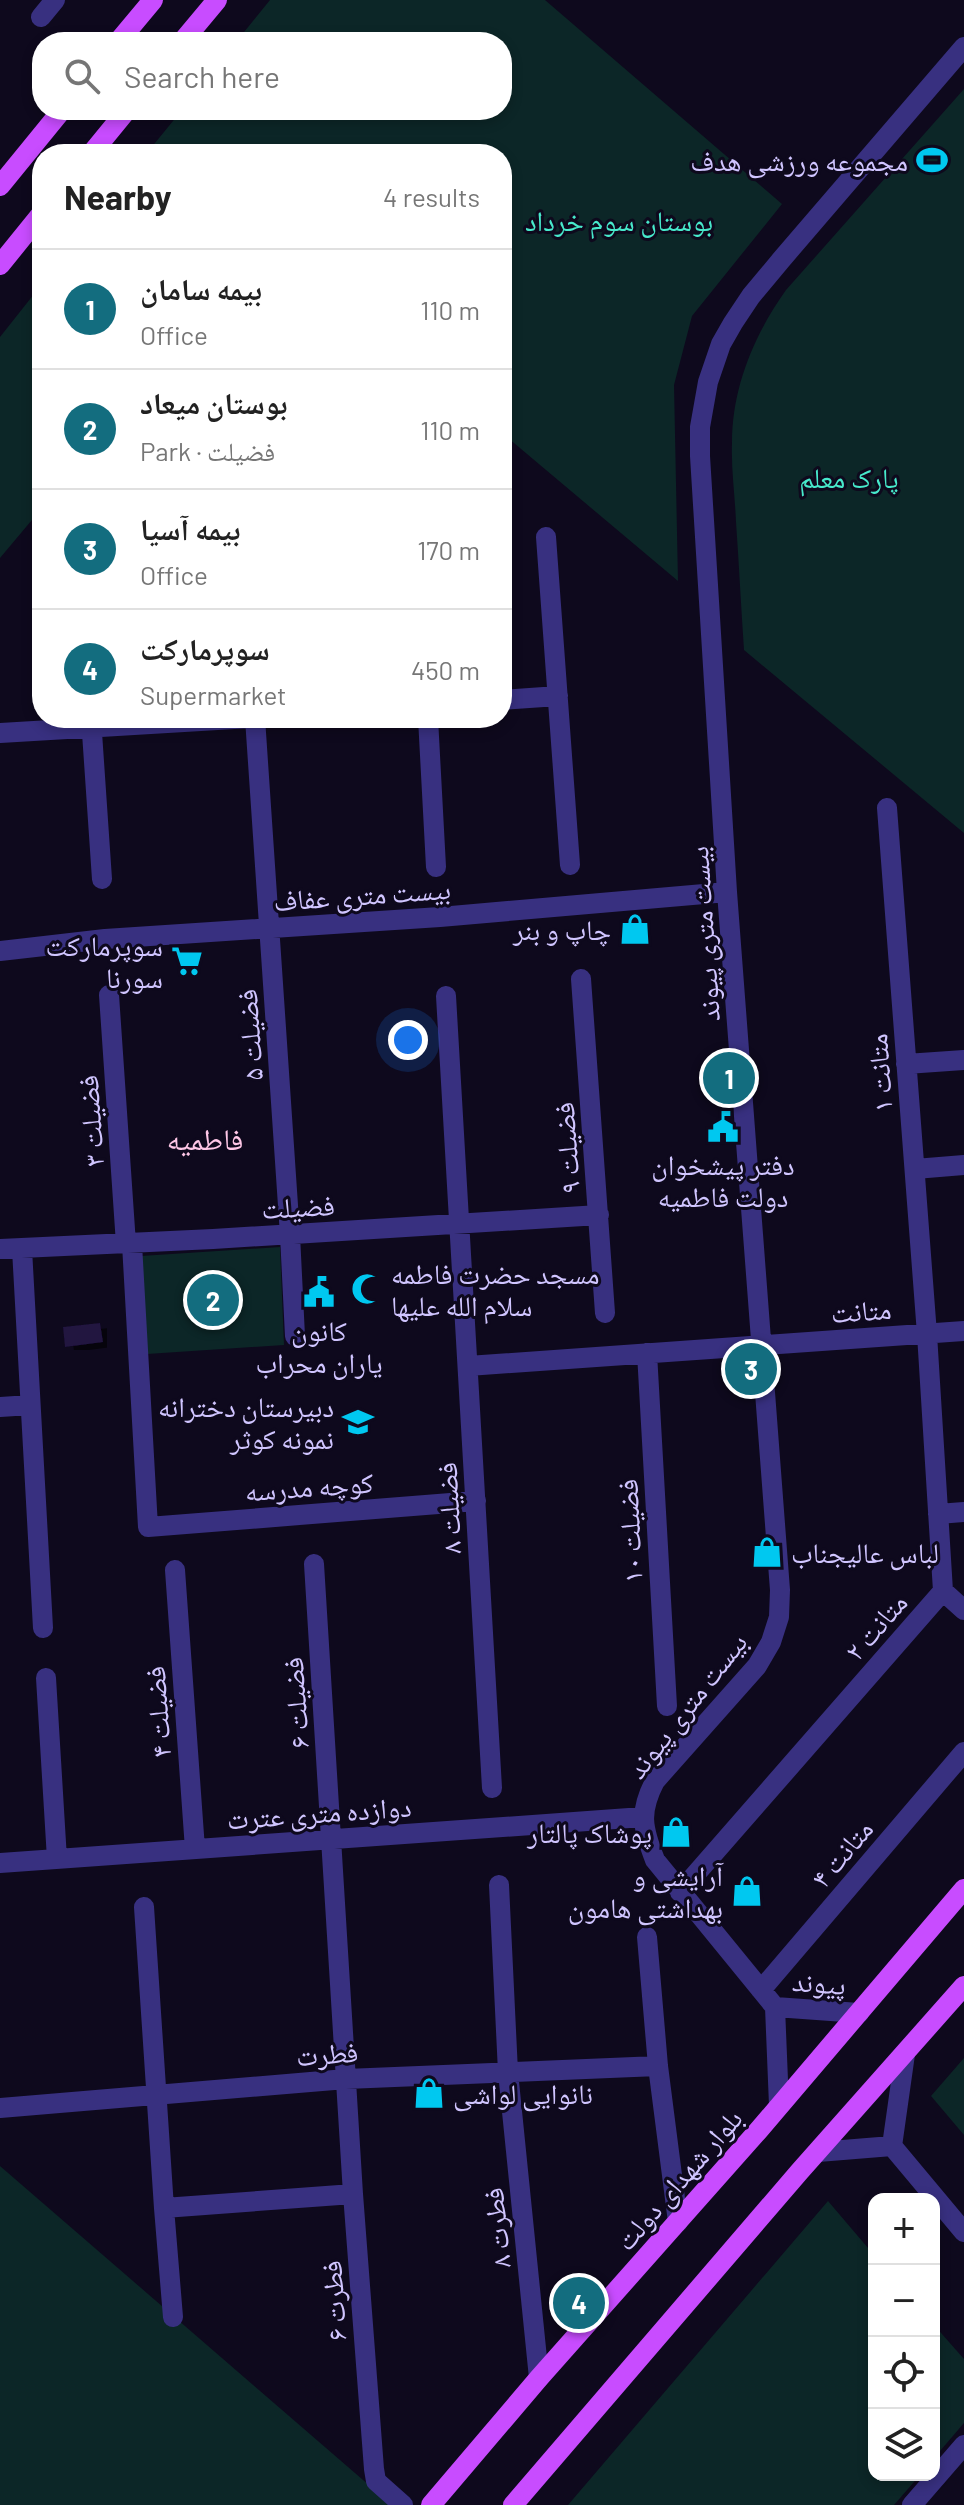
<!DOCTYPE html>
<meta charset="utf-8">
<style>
body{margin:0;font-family:Barlow,"Noto Naskh Arabic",sans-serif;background:#f6f6f6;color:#222}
.controls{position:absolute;right:24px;bottom:24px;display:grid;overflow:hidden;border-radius:16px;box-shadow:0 4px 12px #0003}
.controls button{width:72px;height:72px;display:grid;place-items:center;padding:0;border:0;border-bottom:2px solid #e0e0e0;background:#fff;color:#222;font:40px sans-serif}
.you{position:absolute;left:408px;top:1040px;width:28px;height:28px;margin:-20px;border:6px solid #fff;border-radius:50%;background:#1a73e8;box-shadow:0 0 0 12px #1a73e833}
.badge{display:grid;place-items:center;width:52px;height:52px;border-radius:50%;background:#136d7f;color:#fff;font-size:26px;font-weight:700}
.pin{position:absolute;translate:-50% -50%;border:4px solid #fff;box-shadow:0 2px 8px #0006}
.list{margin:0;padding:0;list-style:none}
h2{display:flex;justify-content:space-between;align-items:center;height:104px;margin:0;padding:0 32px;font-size:34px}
h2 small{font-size:26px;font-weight:400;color:#767676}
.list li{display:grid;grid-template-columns:52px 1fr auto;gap:24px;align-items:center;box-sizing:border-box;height:120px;padding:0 32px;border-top:2px solid #e0e0e0}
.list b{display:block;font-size:30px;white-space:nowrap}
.list p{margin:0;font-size:26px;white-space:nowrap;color:#767676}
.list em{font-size:26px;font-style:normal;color:#767676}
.icon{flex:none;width:44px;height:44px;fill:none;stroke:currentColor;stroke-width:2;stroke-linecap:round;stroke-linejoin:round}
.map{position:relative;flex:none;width:964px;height:2505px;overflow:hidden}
.search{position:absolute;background:#fff;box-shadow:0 4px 12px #0003;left:32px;top:32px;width:480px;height:88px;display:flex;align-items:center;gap:20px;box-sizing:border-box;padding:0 28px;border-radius:32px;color:#767676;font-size:30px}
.panel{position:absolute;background:#fff;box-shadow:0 4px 12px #0003;left:32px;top:144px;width:480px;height:584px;border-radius:32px}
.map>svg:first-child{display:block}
.green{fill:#0c2627}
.building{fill:#20143f;filter:url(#shadow)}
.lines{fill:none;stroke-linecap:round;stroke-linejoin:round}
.minor{stroke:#383080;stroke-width:20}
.major{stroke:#c84cff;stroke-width:20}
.labels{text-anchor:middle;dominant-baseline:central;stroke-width:6;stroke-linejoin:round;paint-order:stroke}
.poi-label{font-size:28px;fill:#d0c5ff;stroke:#0e091d;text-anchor:end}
.park-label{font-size:28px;fill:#47e9cb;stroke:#0e091d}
.street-label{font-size:28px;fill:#d0c5ff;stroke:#0e091d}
.neighbourhood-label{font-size:30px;fill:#ffc7e7;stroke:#0e091d}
</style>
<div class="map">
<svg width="964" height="2505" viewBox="0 0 964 2505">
<defs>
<filter id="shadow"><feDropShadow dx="9" dy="5" stdDeviation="0" flood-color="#0009"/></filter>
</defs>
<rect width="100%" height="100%" fill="#0e091d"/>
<!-- green -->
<path class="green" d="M270 0H545L782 204 692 316 674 385 678 581 502 433V154H146L182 110H502V42H236Z
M964 89V833L744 650C741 607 739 564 736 522 735 496 731 469 732 443 732 387 754 335 786 290Z
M42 284V508L0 558V337Z
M280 1247 284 1345 147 1354 141 1256Z
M964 2058V2135L931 2096Z
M0 2166 392 2505H0Z
M828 2201 874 2255V2475H920L894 2505H568Z
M934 2325 964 2359V2423L934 2458Z"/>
<!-- building -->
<path class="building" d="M100 1323 103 1342 65 1347 63 1327Z"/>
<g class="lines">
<!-- minor -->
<path class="minor" d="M41 17 55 0
M546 537 570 865
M502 700 558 696
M91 718 102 879
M255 718 290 1235 295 1336
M428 718 436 867
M0 733 251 718
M0 951 105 939 440 917 727 892
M581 979 605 1313
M109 995 126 1244
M446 996 492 1788
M906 1064 964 1060
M915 1169 964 1165
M132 1244 148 1527 476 1501
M0 1249 213 1239 599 1215
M22 1249 43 1628
M647 1353 667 1706
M468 1366 964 1331
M0 1407 30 1405
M938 1514 964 1512
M314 1564 353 2194 374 2469 376 2481 403 2505
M175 1570 195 1849
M943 1591 964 1610
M46 1678 57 1859
M0 1863 643 1817
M499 1885 508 2072 539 2378
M680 1892 943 1591 927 1334 887 808
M144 1907 164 2208 173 2317
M647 1937 658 2066 678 2222
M761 1990 964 1752
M775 2007 655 1860C642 1827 639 1812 655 1781L757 1666 771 1642 779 1617 780 1590 727 892 700 456V427L708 382 721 344 733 323 751 296 781 260 964 47
M775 2007 779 2105
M775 2007 859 2013
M0 2108 346 2079 658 2066
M892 2146 964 2232
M892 2146 905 2054
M818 2152 892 2146
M164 2208 353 2194
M912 2505 964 2445"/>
<!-- major -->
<path class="major" d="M118 42 153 0
M182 42 217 0
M91 154 127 110
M0 186 62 110
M0 265 42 213
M431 2505 539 2378 758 2131 964 1889
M513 2505 800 2171 964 1986"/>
</g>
<!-- icons -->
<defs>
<symbol id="stadium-bare" viewBox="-9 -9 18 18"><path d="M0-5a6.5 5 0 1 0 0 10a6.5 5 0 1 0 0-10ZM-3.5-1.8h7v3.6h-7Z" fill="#00c8f0" stroke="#0e091d" stroke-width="2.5" paint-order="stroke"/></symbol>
<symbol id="shop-bare" viewBox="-9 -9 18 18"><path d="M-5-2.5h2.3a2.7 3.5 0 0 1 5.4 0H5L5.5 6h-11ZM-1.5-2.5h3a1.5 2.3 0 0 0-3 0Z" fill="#00c8f0" stroke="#0e091d" stroke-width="2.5" paint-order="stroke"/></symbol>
<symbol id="supermarket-bare" viewBox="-9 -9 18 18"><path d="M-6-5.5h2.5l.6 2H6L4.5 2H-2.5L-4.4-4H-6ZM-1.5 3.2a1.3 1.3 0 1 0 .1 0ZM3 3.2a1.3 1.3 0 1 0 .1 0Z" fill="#00c8f0" stroke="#0e091d" stroke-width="2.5" paint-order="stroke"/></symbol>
<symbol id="civic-bare" viewBox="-9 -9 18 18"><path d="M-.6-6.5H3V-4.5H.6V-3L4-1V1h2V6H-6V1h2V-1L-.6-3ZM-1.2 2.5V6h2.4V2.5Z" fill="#00c8f0" stroke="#0e091d" stroke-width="2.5" paint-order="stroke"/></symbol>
<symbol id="mosque-bare" viewBox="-9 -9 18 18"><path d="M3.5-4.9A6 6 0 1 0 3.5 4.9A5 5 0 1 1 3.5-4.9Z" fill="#00c8f0" stroke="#0e091d" stroke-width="2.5" paint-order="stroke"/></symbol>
<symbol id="school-bare" viewBox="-9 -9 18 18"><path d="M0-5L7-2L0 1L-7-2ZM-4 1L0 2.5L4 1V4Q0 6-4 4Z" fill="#00c8f0" stroke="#0e091d" stroke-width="2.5" paint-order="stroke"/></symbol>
</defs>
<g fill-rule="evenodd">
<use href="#stadium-bare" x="910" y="138" width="44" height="44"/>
<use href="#shop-bare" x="613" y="907" width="44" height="44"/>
<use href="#supermarket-bare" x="165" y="939" width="44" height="44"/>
<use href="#civic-bare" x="701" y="1105" width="44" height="44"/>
<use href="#mosque-bare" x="345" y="1267" width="44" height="44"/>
<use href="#civic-bare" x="297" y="1270" width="44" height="44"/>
<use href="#school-bare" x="336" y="1400" width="44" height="44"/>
<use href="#shop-bare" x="745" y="1530" width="44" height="44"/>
<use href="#shop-bare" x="654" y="1810" width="44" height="44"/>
<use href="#shop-bare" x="725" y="1869" width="44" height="44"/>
<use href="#shop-bare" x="407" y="2071" width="44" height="44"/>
</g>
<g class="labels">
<!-- poi labels -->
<g class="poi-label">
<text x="908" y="160">مجموعه ورزشی هدف</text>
<text x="611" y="929">چاپ و بنر</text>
<text x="163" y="945">سوپرمارکت<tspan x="163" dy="32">سورنا</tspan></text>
<text x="723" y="1164" text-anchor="middle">دفتر پیشخوان<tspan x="723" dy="32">دولت فاطمیه</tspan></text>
<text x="391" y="1273" text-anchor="start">مسجد حضرت فاطمه<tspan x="391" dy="32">سلام الله علیها</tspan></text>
<text x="319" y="1330" text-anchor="middle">کانون<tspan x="319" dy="32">یاران محراب</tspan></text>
<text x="334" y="1406">دبیرستان دخترانه<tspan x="334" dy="32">نمونه کوثر</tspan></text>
<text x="791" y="1552" text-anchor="start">لباس عالیجناب</text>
<text x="652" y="1832">پوشاک پالتار</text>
<text x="723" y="1875">آرایشی و<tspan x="723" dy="32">بهداشتی هامون</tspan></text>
<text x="453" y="2093" text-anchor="start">نانوایی لواشی</text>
</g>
<!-- park labels -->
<g class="park-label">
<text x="619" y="220">بوستان سوم خرداد</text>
<text x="849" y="477">پارک معلم</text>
</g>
<!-- street labels -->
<g class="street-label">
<text transform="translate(362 894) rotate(-4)">بیست متری عفاف</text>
<text transform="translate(703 934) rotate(-94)">بیست متری پیوند</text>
<text transform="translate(249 1035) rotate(-94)">فضیلت ۵</text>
<text transform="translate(879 1073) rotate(-94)">متانت ۱</text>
<text transform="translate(90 1121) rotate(-94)">فضیلت ۳</text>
<text transform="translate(566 1148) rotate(-94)">فضیلت ۹</text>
<text transform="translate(298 1206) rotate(-3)">فضیلت</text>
<text transform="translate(861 1310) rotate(-4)">متانت</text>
<text transform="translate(309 1486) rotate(-4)">کوچه مدرسه</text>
<text transform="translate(448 1508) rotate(-93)">فضیلت ۸</text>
<text transform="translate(629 1531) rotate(-93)">فضیلت ۱۰</text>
<text transform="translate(875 1626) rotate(-49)">متانت ۲</text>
<text transform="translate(295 1703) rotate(-94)">فضیلت ۶</text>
<text transform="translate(686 1705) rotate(-52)">بیست متری پیوند</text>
<text transform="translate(157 1712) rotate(-94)">فضیلت ۴</text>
<text transform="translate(319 1812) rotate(-4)">دوازده متری عترت</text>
<text transform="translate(841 1853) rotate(-50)">متانت ۴</text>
<text transform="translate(819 1982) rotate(4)">پیوند</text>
<text transform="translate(327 2053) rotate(-4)">فطرت</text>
<text transform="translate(678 2179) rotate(-49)">بلوار شهدای دولت</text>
<text transform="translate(496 2228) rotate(-96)">فطرت ۸</text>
<text transform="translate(333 2301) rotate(-94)">فطرت ۶</text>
</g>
<!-- neighbourhood labels -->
<g class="neighbourhood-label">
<text x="205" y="1138">فاطمیه</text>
</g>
</g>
</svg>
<div class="controls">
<button>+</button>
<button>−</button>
<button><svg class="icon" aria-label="locate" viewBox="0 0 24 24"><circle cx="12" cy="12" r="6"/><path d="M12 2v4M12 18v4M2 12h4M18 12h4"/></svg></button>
<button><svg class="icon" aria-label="layers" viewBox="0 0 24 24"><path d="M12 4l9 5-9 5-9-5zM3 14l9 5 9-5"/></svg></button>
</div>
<div class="you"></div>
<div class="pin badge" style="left:729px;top:1078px">1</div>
<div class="pin badge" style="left:213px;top:1300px">2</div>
<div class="pin badge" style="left:751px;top:1369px">3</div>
<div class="pin badge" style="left:579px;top:2303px">4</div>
<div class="search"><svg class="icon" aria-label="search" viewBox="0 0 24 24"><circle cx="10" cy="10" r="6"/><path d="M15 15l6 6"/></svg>Search here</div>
<section class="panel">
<h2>Nearby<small>4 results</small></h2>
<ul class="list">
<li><span class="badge">1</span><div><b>بیمه سامان</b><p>Office</p></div><em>110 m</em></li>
<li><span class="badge">2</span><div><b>بوستان میعاد</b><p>Park · فضیلت</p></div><em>110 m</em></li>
<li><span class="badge">3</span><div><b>بیمه آسیا</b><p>Office</p></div><em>170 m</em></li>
<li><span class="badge">4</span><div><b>سوپرمارکت</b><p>Supermarket</p></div><em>450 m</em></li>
</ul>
</section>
</div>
